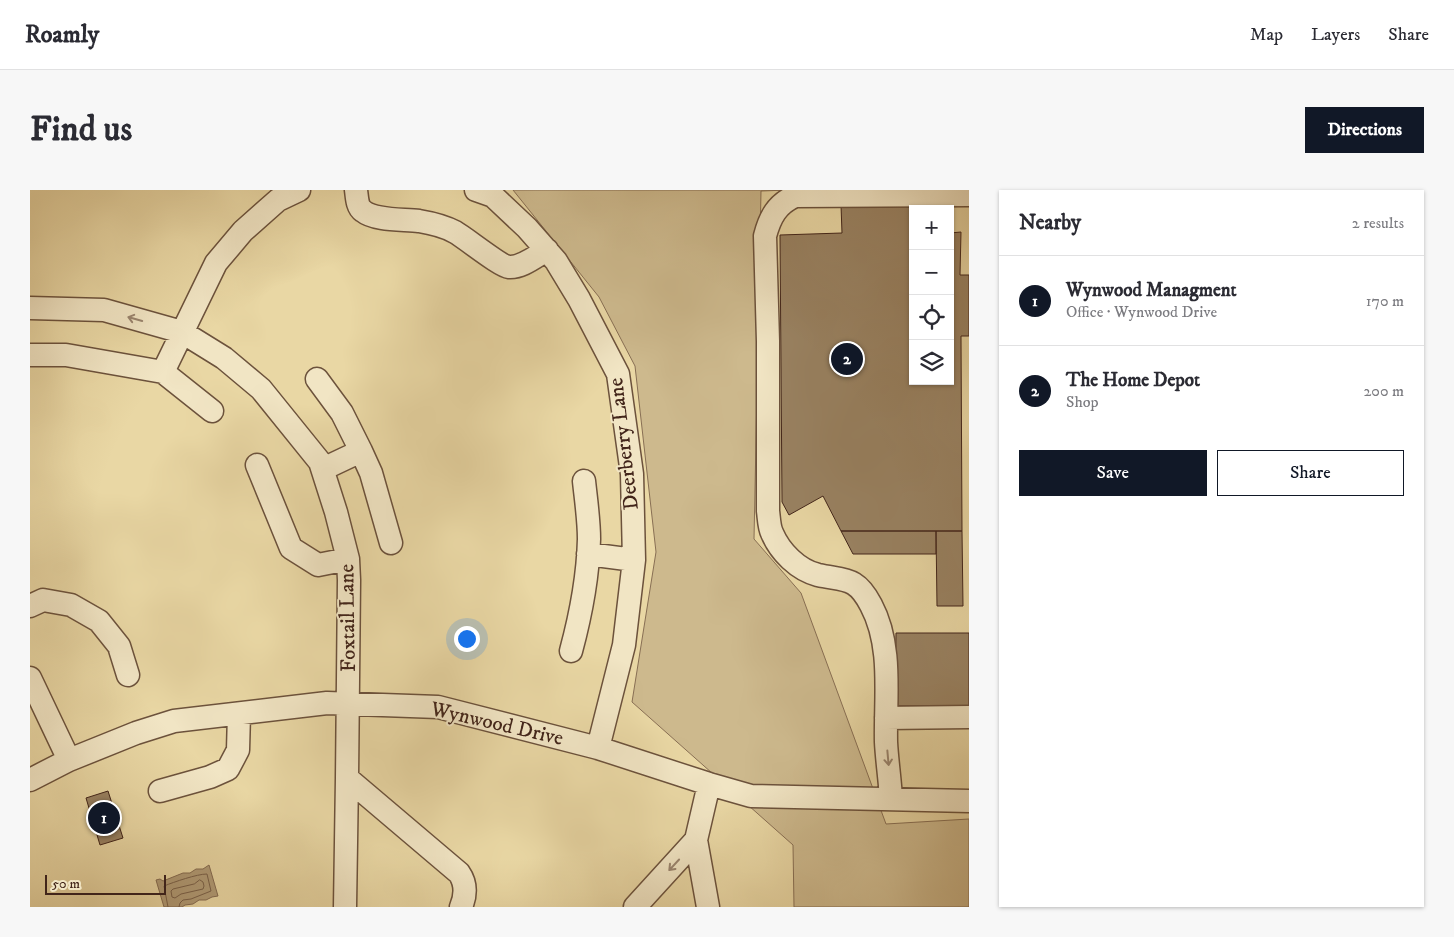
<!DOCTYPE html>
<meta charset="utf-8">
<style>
body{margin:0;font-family:"IM FELL DW Pica",serif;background:#f7f7f7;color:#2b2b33}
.controls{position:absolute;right:15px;top:15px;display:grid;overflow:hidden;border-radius:0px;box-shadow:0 1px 4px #0004}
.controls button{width:45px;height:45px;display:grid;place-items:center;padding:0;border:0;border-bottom:1px solid #e1e1e2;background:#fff;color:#2b2b33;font:25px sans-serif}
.scale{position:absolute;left:15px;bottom:12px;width:121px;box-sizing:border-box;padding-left:5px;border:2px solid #42251a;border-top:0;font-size:14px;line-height:18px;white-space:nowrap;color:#42251a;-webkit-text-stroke:4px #f1e5c4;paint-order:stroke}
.you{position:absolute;left:436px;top:448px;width:18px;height:18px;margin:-12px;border:4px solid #fff;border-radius:50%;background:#1a73e8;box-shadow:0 0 0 8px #1a73e833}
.badge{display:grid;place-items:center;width:32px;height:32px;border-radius:50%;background:#111827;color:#fff;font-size:16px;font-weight:700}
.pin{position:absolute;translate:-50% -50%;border:2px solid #fff;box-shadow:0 1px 5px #0006}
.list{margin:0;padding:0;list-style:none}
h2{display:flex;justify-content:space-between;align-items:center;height:65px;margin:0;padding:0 20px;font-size:21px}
h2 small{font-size:16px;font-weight:400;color:#7c7c81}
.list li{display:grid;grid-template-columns:32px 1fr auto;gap:15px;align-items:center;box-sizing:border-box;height:90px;padding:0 20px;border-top:1px solid #e1e1e2}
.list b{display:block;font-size:19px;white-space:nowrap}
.list p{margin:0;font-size:16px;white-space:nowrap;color:#7c7c81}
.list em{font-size:16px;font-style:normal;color:#7c7c81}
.actions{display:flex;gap:10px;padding:15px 20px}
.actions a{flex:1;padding:11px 0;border:1px solid #111827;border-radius:0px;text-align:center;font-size:18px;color:#111827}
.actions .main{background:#111827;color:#fff}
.icon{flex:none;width:28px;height:28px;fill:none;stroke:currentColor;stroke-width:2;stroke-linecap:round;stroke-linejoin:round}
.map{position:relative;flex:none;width:939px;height:717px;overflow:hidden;border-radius:0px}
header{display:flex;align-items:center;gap:30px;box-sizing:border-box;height:70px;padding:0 25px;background:#fff;border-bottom:1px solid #e1e1e2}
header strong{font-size:24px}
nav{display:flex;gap:28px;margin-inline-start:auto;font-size:18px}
.intro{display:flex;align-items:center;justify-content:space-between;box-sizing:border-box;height:120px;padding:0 30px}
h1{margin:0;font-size:35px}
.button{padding:12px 22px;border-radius:0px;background:#111827;color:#fff;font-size:18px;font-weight:700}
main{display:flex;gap:30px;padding:0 30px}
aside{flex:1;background:#fff;border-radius:0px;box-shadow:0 1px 4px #0004}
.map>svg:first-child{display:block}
.green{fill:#cdb98d;stroke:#886f54}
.water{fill:#b09a75;stroke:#846b51}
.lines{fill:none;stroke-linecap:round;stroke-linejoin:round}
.shore{stroke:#796048;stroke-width:1}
.building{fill:#998262;stroke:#42251a}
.minor-casing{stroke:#6c523c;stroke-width:25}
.minor{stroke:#f1e5c4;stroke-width:22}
.oneway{stroke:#9a856f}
.labels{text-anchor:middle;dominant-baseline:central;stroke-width:4;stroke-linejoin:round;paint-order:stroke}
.street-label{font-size:21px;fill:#42251a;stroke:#f1e5c4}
</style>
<header>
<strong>Roamly</strong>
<nav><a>Map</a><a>Layers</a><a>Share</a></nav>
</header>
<div class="intro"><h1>Find us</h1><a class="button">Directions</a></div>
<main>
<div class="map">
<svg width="939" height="717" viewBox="0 0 939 717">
<rect width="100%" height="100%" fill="#e9d7a4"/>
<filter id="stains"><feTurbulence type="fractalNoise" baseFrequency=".004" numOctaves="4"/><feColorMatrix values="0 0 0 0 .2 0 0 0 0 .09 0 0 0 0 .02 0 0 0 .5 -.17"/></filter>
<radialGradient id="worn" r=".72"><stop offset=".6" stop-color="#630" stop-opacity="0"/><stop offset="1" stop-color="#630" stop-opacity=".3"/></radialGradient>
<!-- green -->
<path class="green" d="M483 0H759L731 1 724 349 771 403 856 634 939 629V717H764L763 655 602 512 626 362 605 176 569 107Z"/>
<!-- water -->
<path class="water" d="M179 675 188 706 182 707 176 710H169L163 714 155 715 152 717H134L126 690 130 689 133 691 153 683H160L166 679H173Z"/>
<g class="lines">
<!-- shore -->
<path class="shore" d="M170 690 173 692 174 696 173 699 151 704 145 708 142 707 141 701 143 699 164 694Z
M138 717 134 696C144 692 167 684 177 684L181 701 161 709 153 710 150 713 149 717"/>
</g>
<!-- building -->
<path class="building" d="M811 15H920V19H883V191H920V43L931 42 930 85H939V146H931L932 341H811L793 306 759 325 752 312 750 45 812 43Z
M811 341H906V364H823Z
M906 341H932L933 416H907Z
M866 443H939V516H865Z
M78 601 93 648 70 655 56 608Z"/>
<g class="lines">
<defs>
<path id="minor" d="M326 0C327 7 327 17 333 21 345 31 374 29 389 31 401 33 414 36 425 42 437 49 470 76 479 77 492 78 506 66 517 60
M446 0 463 6 497 38 526 71 549 109 588 184 602 284 604 370 594 455 568 558
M0 118 74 120 152 142 194 168 231 199 290 272 306 322 318 369 319 390 317 588
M0 165H36L133 182 186 73 213 41 248 10 269 0
M133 182 182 221
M287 189 312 223 331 261 293 279
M331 261 341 283 361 353
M227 275 261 358 288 375 318 369
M558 364 604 370
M0 416 13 410 41 415 69 431 89 456 98 485
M541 461C551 424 558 387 559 349 559 330 556 310 554 291
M0 488 39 570
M856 528 939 527
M0 590 39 570 106 543 144 531 297 513 408 517 568 558 679 594 721 606 939 611
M130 601 180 587 198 579 208 560 209 524
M861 609C860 590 857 571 856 552 855 507 863 456 841 415 826 386 815 391 788 385 768 380 750 362 742 343 739 337 739 328 738 321V151L735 46C740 27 747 14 765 6L939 5
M666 650 679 594
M315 717 317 588 429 683C436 693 436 705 431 717
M605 717 666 650 678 717"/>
</defs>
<!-- minor casing -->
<use href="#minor" class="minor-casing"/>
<!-- minor -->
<use href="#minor" class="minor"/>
</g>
<!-- one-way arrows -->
<defs><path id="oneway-shaft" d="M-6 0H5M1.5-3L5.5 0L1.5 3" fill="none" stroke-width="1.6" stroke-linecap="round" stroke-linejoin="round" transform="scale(1.25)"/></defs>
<g class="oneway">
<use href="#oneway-shaft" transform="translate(105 129) rotate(-164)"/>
<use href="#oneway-shaft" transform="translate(858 568) rotate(85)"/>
<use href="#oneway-shaft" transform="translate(644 675) rotate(133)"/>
</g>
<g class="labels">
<!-- street labels -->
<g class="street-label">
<text transform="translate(594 254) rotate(-97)">Deerberry Lane</text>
<text transform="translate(318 428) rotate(-91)">Foxtail Lane</text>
<text transform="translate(467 534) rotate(13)">Wynwood Drive</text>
</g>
</g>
<rect width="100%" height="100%" filter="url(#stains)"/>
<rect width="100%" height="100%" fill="url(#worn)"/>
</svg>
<div class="controls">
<button>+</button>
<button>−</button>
<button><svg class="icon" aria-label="locate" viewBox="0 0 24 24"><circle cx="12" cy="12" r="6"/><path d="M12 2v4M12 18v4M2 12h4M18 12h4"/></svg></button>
<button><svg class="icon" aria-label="layers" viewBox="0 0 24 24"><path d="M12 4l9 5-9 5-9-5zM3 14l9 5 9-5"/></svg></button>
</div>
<div class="scale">50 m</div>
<div class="you"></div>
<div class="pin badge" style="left:74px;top:628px">1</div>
<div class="pin badge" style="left:817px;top:169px">2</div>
</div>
<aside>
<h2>Nearby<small>2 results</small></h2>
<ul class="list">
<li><span class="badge">1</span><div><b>Wynwood Managment</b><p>Office · Wynwood Drive</p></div><em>170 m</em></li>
<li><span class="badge">2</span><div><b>The Home Depot</b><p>Shop</p></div><em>200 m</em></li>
</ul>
<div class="actions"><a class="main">Save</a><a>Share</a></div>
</aside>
</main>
